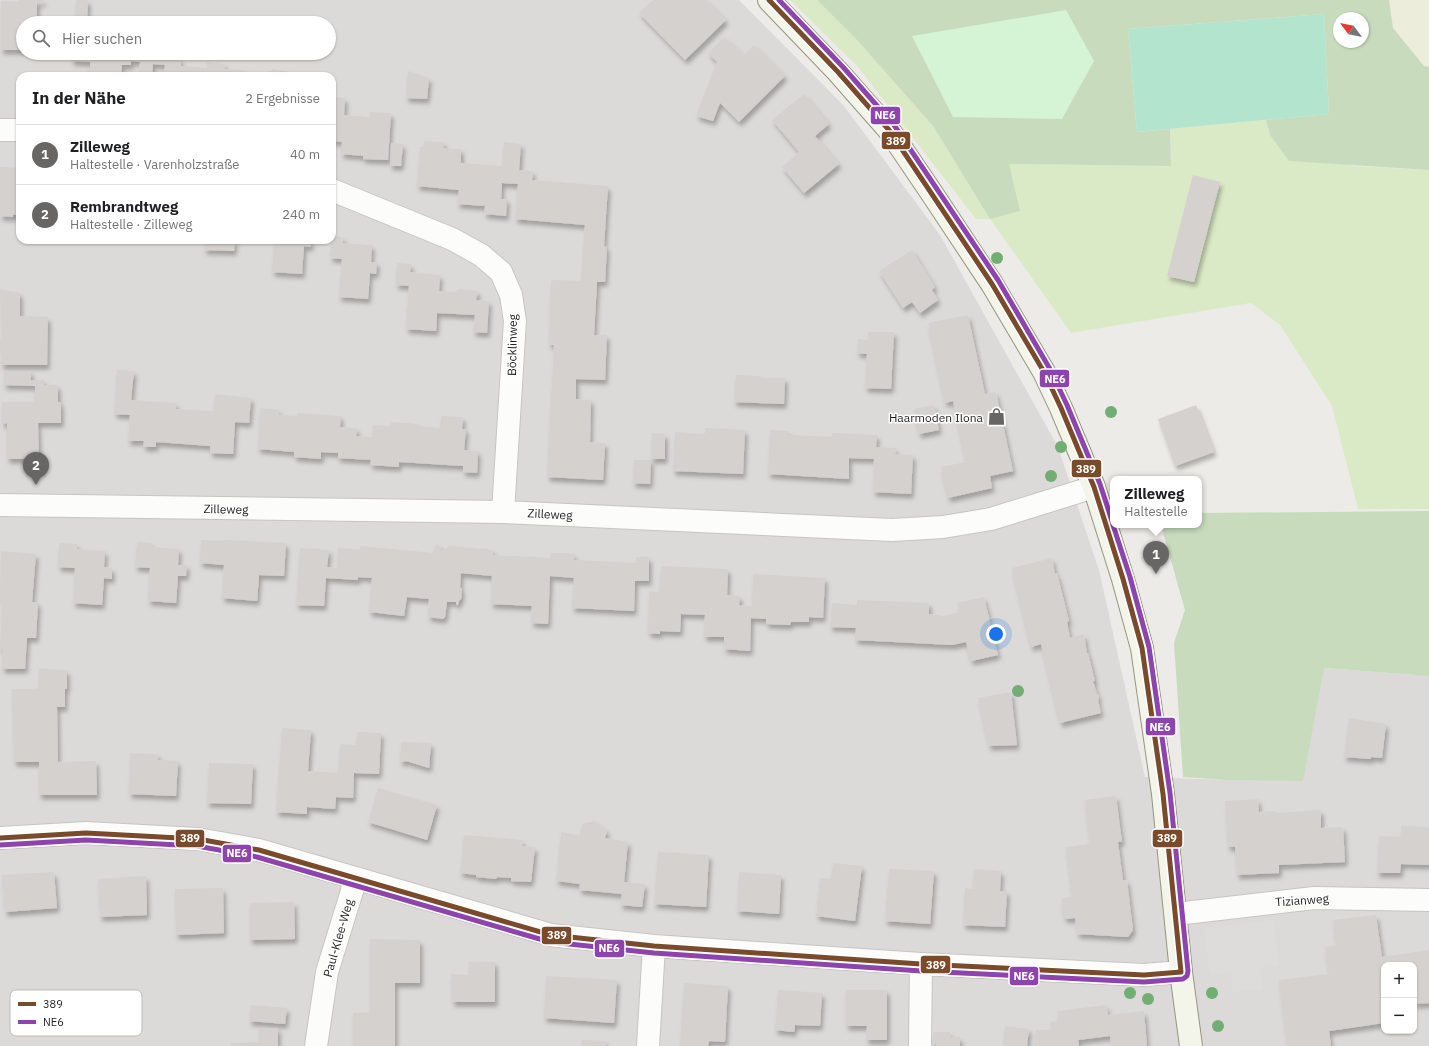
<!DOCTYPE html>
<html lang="de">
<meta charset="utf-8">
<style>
body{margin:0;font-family:"IBM Plex Sans",sans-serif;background:#f2f2f2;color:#202124}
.controls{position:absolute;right:12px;bottom:12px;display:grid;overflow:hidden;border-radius:8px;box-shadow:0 1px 3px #0004}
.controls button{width:36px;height:36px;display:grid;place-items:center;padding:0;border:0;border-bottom:1px solid #e0e0e0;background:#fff;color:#202124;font:20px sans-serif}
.compass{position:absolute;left:1333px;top:12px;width:36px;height:36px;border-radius:50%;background:#fff;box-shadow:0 1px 3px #0004;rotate:302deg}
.you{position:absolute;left:996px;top:634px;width:14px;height:14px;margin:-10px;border:3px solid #fff;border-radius:50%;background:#1a73e8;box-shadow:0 0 0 6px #1a73e833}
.badge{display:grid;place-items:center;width:26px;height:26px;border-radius:50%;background:#676665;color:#fff;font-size:13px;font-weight:700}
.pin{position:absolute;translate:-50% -33px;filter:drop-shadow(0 1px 2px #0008)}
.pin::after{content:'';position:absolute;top:21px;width:14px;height:12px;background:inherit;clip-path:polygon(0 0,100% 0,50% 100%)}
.popup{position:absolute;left:1110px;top:476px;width:92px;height:52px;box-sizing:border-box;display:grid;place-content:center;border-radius:8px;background:#fff;filter:drop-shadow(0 1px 3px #0005);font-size:13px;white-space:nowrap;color:#757577}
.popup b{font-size:15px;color:#202124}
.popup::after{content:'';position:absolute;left:50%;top:100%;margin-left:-8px;border:8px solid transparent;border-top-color:#fff}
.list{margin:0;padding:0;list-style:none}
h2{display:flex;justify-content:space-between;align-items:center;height:52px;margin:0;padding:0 16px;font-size:17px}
h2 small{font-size:13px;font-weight:400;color:#757577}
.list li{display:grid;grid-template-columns:26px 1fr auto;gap:12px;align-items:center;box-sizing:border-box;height:60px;padding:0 16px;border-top:1px solid #e0e0e0}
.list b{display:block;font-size:15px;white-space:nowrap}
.list p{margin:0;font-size:13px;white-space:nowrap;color:#757577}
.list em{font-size:13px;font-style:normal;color:#757577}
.icon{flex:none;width:22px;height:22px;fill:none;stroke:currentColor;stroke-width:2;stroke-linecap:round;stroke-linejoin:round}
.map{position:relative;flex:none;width:1429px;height:1046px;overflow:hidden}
.search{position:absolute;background:#fff;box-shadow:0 1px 3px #0004;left:16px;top:16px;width:320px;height:44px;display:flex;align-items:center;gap:10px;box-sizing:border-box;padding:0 14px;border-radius:22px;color:#757577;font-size:15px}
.panel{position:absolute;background:#fff;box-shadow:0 1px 3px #0004;left:16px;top:72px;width:320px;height:172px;border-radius:12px}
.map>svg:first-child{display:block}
.residential{fill:#dcdad9;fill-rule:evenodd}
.farmland{fill:#ecedda}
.grass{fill:#daeac6}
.forest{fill:#c8dbbd;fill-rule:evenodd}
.park{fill:#d5f3d5}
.pitch{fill:#b3e4ce}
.parking{fill:#dddcdb}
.building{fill:#d4d1ce;filter:url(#shadow)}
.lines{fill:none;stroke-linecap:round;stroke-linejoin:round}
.street-casing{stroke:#c6c5c3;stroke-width:24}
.secondary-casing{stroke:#95967f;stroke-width:24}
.street{stroke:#fcfcfb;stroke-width:22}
.secondary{stroke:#f3f4ea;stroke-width:22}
.bus-1-casing{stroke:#fff;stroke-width:8}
.bus-2-casing{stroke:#fff;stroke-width:8}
.bus-1{stroke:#7a4b2a;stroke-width:5}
.bus-2{stroke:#8e44ad;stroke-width:5}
.tree{fill:#72ae74}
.labels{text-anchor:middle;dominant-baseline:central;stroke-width:3;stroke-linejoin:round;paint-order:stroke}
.street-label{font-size:12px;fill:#1f1f1f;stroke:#fff}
.poi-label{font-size:12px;fill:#1f1f1f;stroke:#fff;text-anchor:end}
.key{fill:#fff;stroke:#bcbcbc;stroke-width:1}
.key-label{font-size:11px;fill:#1f1f1f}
.line-badge{stroke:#fff;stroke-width:1.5}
.badge-label{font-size:11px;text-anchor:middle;font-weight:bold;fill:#fff}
</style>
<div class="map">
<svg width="1429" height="1046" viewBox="0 0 1429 1046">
<defs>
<filter id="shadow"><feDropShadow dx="2.5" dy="4.5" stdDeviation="2" flood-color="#0004"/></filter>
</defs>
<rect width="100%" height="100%" fill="#edebe7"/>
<!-- residential -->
<path class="residential" d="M0 0H739L844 106 940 235 1058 447 1099 570 1145 777 1227 780 1324 668 1429 676V1046H0ZM23 23H329V53H23ZM20 76H332V240H20ZM1384 965H1414V1031H1384Z"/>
<!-- farmland -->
<path class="farmland" d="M1389 0H1429V67L1424 66 1393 28Z"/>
<!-- grass -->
<path class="grass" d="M790 0H817L858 41 933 126 990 219 1009 164 1171 166 1170 129 1266 120 1270 135 1352 166 1429 170V509H1358L1332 406 1280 325 1251 303 1071 333 990 219H976L858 67Z"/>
<!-- forest -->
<path class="forest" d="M817 0H1389L1393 28 1424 66 1429 67V170L1289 161 1270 135 1266 120 1329 114 1324 14 1128 29 1137 132 1170 129 1171 166 1009 164 1020 211 990 219 933 126 858 41ZM1339 18H1363V42H1339Z
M1429 511V676L1324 668 1303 781 1227 780 1183 777 1174 643 1185 610 1161 525H1199V513Z"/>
<!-- park -->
<path class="park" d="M1066 10 1094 61 1062 119 953 117 912 36Z"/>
<!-- pitch -->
<path class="pitch" d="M1324 14 1329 114 1137 132 1128 29Z"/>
<!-- parking -->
<path class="parking" d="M1273 920 1279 966 1260 968 1263 989 1233 992 1231 972 1210 975 1204 928Z"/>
<!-- building -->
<path class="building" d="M19 0H44V2L37 3V23H23V50H1V1L19 2Z
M76 0H88L87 23H74Z
M653 0H706L726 20 685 60 639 13Z
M724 37 744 55 754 45 785 76 739 122 720 103 713 121 696 116 717 62 708 53Z
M72 53H166V57L180 58 179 60H181V66L207 68V62L225 64V69L244 70 243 76H164L165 65 153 64 152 76H139L140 62 131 61V65H122L121 76H87V68L90 69V62L71 61Z
M272 69 286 71V76H269V71H272Z
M408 71 429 78 427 99 406 98Z
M804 94 829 124 815 136 839 164 804 193 782 167 799 152 772 120Z
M332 97 345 98 344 115 370 117V112L391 113 388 160 363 159V156L341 154 342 142 332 141Z
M424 141 444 142 443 148 461 149V163L502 166 504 142 521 144 519 170 533 171 532 180 608 186 604 246 607 247 605 282H597L594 335H607L605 380 576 379V399L591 400 590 442 605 443 603 480 547 477 554 345H549L551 280 581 281 585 225 515 219 518 184 502 183 501 199H507L506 216 484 214 485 206 457 204 459 190 417 186 420 147H424Z
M391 143 403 144 401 166H390Z
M0 167 20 168V215H13V217L0 216Z
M1193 175 1220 182 1194 282 1167 276Z
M332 236 343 237V243L372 245 371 262H377L376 274 370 273 368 299 339 297 342 259 330 258Z
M205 240H235L234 251 204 250Z
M274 240H311V247L304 246 302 274 272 272Z
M912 250 935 287 932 290 938 300 920 313 912 302 903 308 879 271Z
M397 263 411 264 410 272 440 275 439 291 455 292 459 289 478 291 476 300 489 301 487 333 473 332 475 315 437 313 436 331 406 329 409 286 396 285Z
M0 289 20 293V316L48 317 47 365H1L2 349H0V339H2Z
M968 315 985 394 996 392 1013 471 990 476 992 488 948 498 941 467 966 462 953 401 945 403 928 323Z
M868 332H894L891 389 865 388 867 354 857 353 858 339 868 340Z
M117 370 134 371 131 400 176 403V409L213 411 215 394 251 398 249 423 235 422 233 454 210 453V446L156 442V447H143L144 441H128L130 415 114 414Z
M4 371H31V380H44V385H58V402H61V423H38L39 459H7V423L2 424V402H35V386L4 385Z
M736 375 760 376 761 378H785L784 404 734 402Z
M934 405 939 430 919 434 914 409Z
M1196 405 1214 452 1175 466 1158 419Z
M260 408 279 410V415L297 416V413L341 416 340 427 357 428 356 436 372 437 373 425 391 426V422L418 424 417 426 440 428 441 416 463 417 462 429H466L464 450 478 451 477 473 463 472V466L399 462V467L370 465 371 460 338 458V453L321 452V459L294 457V452L258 449Z
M705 428 745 430 743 474 673 471 675 432 705 434Z
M770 430 788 431V435L832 437V433L877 435 876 447 896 448 895 454 913 455 911 494 873 492 874 459 849 458V479L768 474Z
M652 433 665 434V459H651Z
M634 460H651L650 484 633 483Z
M201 540 225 541V540L286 543 284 576 259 575 257 601 222 598 224 565 200 563Z
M137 542 152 543 151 547 179 549 178 565H187L186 576H178L176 603 148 601 150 568 135 567Z
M59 543 77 544V549L105 551 104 567 112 568V579L104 578 102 605 73 603 75 568 58 567Z
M438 544 441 548V550H445L449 546 493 550V555L550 558 551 553H563L574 554V560L636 563V557H649V581H635L634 611 572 608 574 578 550 576 548 624 531 623 532 606 491 604 492 576 461 573 460 587 462 589 461 599 459 601 458 605H456V602H447L445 617 443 619 428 617 429 599 407 597 404 616 369 612 372 578 358 577V580L326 578 324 606 296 605 300 548 329 550 327 567 337 568 338 548 360 550V546L433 553 434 546Z
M1 551 36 554 32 602H38L36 638H27L25 669H2L3 650H0L2 600H0Z
M1052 558 1055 574 1057 573 1069 621 1067 622 1070 638 1084 634 1087 653H1088L1095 681H1093L1097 694H1098L1099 699 1098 700 1101 713 1060 723 1041 644 1031 647 1012 568Z
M661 566 728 569 727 595 740 596 739 605 752 606 753 574 825 578 823 618 809 617V622H791L790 625 766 624V619L751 618 750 651 724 649V637H704L705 615 681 614 680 632 660 631V634L648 633 649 591 659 592Z
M984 597 998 655 971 661 966 642 952 645 855 640 856 628 830 627 832 603 857 605V600L929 603V614L944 616 959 612 957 603Z
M39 669 67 670V689H65V707H57L58 762 96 761 97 795H39V762H14L12 689H39Z
M1011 692 1017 745 989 746 978 698Z
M1349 718 1386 724 1382 758 1371 757V759L1344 757Z
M282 728 311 730 308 771 338 773 340 744 356 745 357 732 381 733 379 774 354 773 353 798 336 797 335 809 307 807V814L276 812Z
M401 742 431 743 429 768 406 761 400 762Z
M130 753 158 754V760L178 761 176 796 129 794Z
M209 763 253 764 251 804 207 803Z
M378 788 437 805 427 840 368 822Z
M1116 796 1122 842H1118L1123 880H1127L1133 930 1128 937 1077 934 1075 918 1066 919 1064 917 1061 900 1064 898 1072 897 1066 847 1090 844 1085 800Z
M1258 799 1259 812 1276 811V813L1321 810V828L1343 827 1345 862 1279 865V873L1237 875 1235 847H1228L1225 801Z
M595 821 607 831 605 838 628 842 624 882 645 884 642 907 620 905 622 894 579 890 580 884 556 881 561 832 580 836 582 824Z
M1401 826 1429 827V865L1401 864 1400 873H1377L1379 836 1401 837Z
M464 835 523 840 522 846 535 847 531 882 511 881V878L497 877 496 879 476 877V875L460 873Z
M658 852 709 855 706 907 654 904Z
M833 863 862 866 855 921 816 916 820 878 831 879Z
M889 869 934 871 930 924 885 921Z
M974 869 1001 871 1000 891H1007L1005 927 963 925 965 888 973 889Z
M54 872 57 908 5 912 2 875Z
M739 872 781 875 779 914 737 911Z
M146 876 147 915 100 917 98 879Z
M223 888 224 933 176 935 175 889Z
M294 902 295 939 250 940V903Z
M1376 915 1382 957 1429 950V1003L1414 1004V965H1384V1023L1329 1031 1331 1046H1287L1279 980 1329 974 1325 947 1336 946 1333 920Z
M370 939 420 940V983H395V1046H353V1013H370Z
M469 962H495V1002H452L451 974 469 975Z
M546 976 617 980 614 1023 544 1018Z
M684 983 728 986 725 1042 709 1041 708 1046H680Z
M778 990 822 993 820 1026 795 1025 794 1032 775 1030Z
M846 990H887V1040H866L867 1026H846Z
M251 1005 287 1008 285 1024 249 1021Z
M1106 1005 1108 1015 1144 1011 1147 1046H1111L1110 1036 1078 1040 1079 1046H1035L1036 1030H1051L1050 1022 1058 1021 1057 1011Z
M1005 1026 1029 1029 1027 1046H1003Z
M259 1028H278V1046H231V1043L259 1042Z
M933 1032H950L951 1037H960V1046H936V1044H933Z
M582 1040 606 1041V1046H582Z"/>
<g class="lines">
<defs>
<path id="street" d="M0 130H20
M332 190 452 239 481 255 501 272 511 295 515 321 503 512
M0 505 503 512 892 530 943 527 991 519 1094 487
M0 838 86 833 198 839 259 850 551 935 654 946 921 964 1144 975 1181 972
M1176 914 1314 898 1429 900
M316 1046 327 972 356 878
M648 1046 654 946
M920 1046 921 964"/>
<path id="secondary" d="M769 0 838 72 889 130 933 195 992 284 1044 372 1061 408 1094 487 1123 579 1142 648 1163 794 1181 972 1191 1046"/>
</defs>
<!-- street casing -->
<use href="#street" class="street-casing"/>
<!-- secondary casing -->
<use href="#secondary" class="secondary-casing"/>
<!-- street -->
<use href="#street" class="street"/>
<!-- secondary -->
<use href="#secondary" class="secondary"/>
<defs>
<path id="bus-1" d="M0 838 86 833 198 839 259 850 551 935 654 946 921 964 1144 975 1181 972 1163 794 1142 648 1123 579 1094 487 1061 408 1044 372 992 284 889 130 838 72 769 0"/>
<path id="bus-2" d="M779 0 843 67 894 125 998 280 1050 369 1067 405 1100 484 1113 524
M0 845 86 840 197 846 257 857 550 942 654 953 921 971 1144 982 1183 979 1187 976 1188 971 1170 793 1149 647 1130 577 1113 525"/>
</defs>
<!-- bus-1 casing -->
<use href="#bus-1" class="bus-1-casing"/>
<!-- bus-2 casing -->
<use href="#bus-2" class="bus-2-casing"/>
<!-- bus-1 -->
<use href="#bus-1" class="bus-1"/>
<!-- bus-2 -->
<use href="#bus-2" class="bus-2"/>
</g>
<!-- trees -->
<g class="tree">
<circle cx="997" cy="258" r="6"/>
<circle cx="1111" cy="412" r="6"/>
<circle cx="1061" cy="447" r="6"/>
<circle cx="1051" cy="476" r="6"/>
<circle cx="1018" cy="691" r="6"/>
<circle cx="1130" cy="993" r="6"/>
<circle cx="1212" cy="993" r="6"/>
<circle cx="1148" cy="999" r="6"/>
<circle cx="1218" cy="1026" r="6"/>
</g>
<!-- icons -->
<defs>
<symbol id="shop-bare" viewBox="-9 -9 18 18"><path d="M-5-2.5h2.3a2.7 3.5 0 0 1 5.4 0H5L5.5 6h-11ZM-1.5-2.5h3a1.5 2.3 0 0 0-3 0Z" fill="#676665" stroke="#fff" stroke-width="2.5" paint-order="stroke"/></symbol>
</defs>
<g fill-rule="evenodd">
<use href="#shop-bare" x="984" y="404" width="25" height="25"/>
</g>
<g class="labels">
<!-- street labels -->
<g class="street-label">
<text transform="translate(512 345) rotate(-89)">Böcklinweg</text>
<text transform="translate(226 509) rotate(1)">Zilleweg</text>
<text transform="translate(550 514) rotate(3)">Zilleweg</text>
<text transform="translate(1302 900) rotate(-4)">Tizianweg</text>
<text transform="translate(338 938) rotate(-74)">Paul-Klee-Weg</text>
</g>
<!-- poi labels -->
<g class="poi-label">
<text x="983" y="417">Haarmoden Ilona</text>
</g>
</g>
<!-- legend -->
<rect x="10" y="990" width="132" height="46" rx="6" class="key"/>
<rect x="18" y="1002" width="18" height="4" fill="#7a4b2a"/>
<rect x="18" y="1020" width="18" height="4" fill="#8e44ad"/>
<g class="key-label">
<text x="43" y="1008">389</text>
<text x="43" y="1026">NE6</text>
</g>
<g class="line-badge">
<rect x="870" y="106" width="31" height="19" rx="4" fill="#8e44ad"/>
<rect x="881" y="131" width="30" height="19" rx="4" fill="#7a4b2a"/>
<rect x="1039" y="369" width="31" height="19" rx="4" fill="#8e44ad"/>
<rect x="1071" y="459" width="31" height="19" rx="4" fill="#7a4b2a"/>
<rect x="1145" y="717" width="31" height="19" rx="4" fill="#8e44ad"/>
<rect x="1152" y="829" width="31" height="19" rx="4" fill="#7a4b2a"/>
<rect x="175" y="829" width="30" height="19" rx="4" fill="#7a4b2a"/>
<rect x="222" y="844" width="30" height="19" rx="4" fill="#8e44ad"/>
<rect x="541" y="926" width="31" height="19" rx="4" fill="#7a4b2a"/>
<rect x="594" y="939" width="31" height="19" rx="4" fill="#8e44ad"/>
<rect x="920" y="955" width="31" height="19" rx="4" fill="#7a4b2a"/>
<rect x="1009" y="966" width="30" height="20" rx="4" fill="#8e44ad"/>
</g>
<g class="badge-label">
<text x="885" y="119">NE6</text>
<text x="896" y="145">389</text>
<text x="1055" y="383">NE6</text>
<text x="1086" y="473">389</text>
<text x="1160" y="731">NE6</text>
<text x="1167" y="842">389</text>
<text x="190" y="842">389</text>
<text x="237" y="857">NE6</text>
<text x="557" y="939">389</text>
<text x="609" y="952">NE6</text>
<text x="936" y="969">389</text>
<text x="1024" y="980">NE6</text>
</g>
</svg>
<div class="controls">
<button>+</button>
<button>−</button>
</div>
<svg class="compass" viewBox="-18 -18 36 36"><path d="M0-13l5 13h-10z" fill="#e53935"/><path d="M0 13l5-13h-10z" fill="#757577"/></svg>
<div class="you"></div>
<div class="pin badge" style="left:1156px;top:574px">1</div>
<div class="popup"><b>Zilleweg</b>Haltestelle</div>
<div class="pin badge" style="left:36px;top:485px">2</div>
<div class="search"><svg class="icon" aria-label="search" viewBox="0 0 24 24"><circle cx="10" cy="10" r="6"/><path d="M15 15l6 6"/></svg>Hier suchen</div>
<section class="panel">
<h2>In der Nähe<small>2 Ergebnisse</small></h2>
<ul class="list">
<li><span class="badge">1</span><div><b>Zilleweg</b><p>Haltestelle · Varenholzstraße</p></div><em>40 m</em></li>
<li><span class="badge">2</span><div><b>Rembrandtweg</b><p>Haltestelle · Zilleweg</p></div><em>240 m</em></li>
</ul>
</section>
</div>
